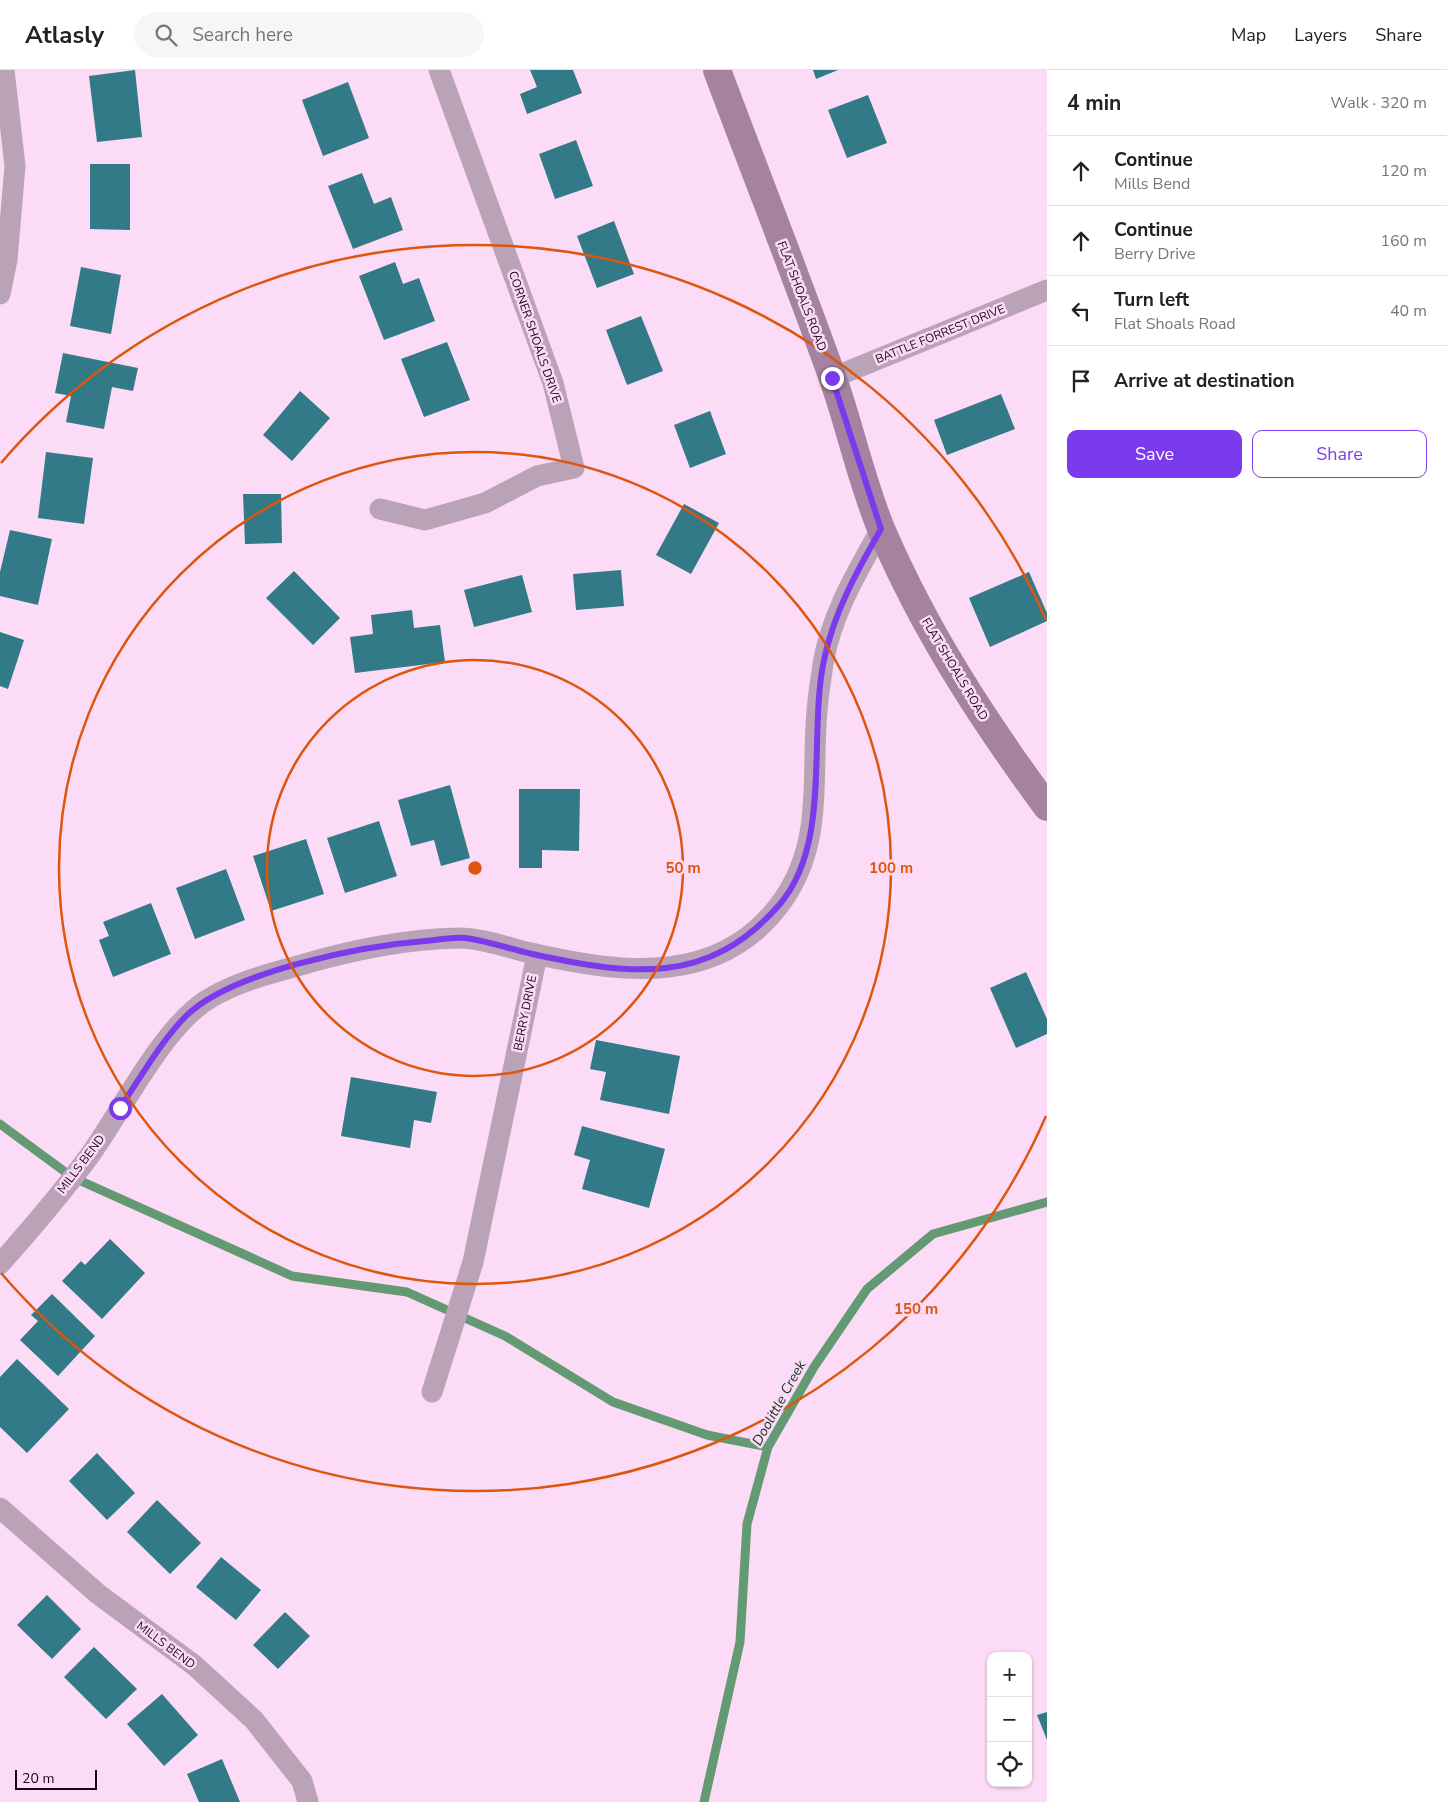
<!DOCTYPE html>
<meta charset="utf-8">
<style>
body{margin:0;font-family:"Nunito Sans",sans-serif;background:#f6f6f6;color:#222}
.controls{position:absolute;right:15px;bottom:15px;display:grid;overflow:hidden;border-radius:10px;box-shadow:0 1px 4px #0004}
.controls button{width:45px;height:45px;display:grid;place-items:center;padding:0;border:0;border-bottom:1px solid #e0e0e0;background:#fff;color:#222;font:25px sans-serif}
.scale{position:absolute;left:15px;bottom:12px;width:82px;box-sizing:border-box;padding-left:5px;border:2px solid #180616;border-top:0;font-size:14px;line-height:18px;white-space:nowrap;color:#180616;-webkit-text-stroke:4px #fcdbf7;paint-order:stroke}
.stop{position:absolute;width:15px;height:15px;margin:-11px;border:4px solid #7c3aed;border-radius:50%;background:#fff}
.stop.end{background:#7c3aed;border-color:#fff;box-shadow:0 1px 5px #0008}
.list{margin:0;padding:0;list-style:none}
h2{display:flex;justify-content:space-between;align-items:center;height:65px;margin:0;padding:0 20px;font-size:21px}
h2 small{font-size:16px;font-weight:400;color:#767676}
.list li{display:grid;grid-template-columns:32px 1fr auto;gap:15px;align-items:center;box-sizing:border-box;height:70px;padding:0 20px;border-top:1px solid #e0e0e0}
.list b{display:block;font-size:19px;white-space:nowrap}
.list p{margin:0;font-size:16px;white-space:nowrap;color:#767676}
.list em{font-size:16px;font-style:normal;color:#767676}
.actions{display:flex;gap:10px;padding:15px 20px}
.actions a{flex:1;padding:11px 0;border:1px solid #7c3aed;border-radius:10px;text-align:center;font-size:18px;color:#7c3aed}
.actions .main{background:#7c3aed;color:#fff}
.icon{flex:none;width:28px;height:28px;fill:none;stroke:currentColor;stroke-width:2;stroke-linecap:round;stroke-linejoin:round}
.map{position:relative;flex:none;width:1047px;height:1732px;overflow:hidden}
header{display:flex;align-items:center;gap:30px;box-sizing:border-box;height:70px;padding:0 25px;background:#fff;border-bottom:1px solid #e0e0e0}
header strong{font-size:24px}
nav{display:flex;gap:28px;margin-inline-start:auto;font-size:18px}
.search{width:350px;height:45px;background:#f6f6f6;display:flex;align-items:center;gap:12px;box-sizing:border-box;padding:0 18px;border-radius:28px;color:#767676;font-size:19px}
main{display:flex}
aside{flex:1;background:#fff}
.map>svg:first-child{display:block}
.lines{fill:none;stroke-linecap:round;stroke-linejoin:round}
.stream{stroke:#649a73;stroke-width:9}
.building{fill:#327a87}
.street{stroke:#bba3b7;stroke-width:21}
.secondary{stroke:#a582a0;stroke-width:28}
.route{stroke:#7c3aed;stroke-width:6}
.ring{fill:none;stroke:#de550c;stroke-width:2.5}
.labels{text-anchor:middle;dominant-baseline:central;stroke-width:5;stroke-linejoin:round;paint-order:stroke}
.street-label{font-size:12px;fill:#180616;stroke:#fcdbf7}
.water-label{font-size:14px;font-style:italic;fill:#11351c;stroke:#fcdbf7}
.centre{fill:#de550c;stroke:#fcdbf7;stroke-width:2.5}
.ring-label{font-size:15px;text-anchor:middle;font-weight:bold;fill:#de550c;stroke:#fcdbf7;stroke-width:5;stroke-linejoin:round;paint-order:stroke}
</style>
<header>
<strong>Atlasly</strong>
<div class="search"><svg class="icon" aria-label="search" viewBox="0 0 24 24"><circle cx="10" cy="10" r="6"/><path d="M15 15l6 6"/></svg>Search here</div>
<nav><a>Map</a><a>Layers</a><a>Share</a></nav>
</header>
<main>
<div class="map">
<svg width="1047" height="1732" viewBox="0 0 1047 1732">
<rect width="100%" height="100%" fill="#fcdbf7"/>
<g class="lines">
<!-- stream -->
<path class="stream" d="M0 1054 72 1107 292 1206 407 1222 505 1266 613 1332 707 1365 768 1377
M704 1732 740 1572 747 1454 768 1377 814 1297 867 1219 933 1164 1047 1132"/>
</g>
<!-- building -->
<path class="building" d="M135 0 142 67 97 72 89 6Z
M530 0H573L582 23 527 44 520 24 537 17Z
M813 0H838L816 9Z
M348 12 369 68 323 86 302 30Z
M868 25 887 73 847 88 828 40Z
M576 70 593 116 555 129 539 84Z
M90 94H130V160L90 159Z
M362 103 374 134 391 127 403 160 353 179 328 116Z
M614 151 634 204 597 218 577 166Z
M395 192 403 214 419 208 435 251 384 270 359 206Z
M81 197 121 205 111 264 70 256Z
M641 246 663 301 627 315 606 260Z
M447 272 470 330 424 347 401 289Z
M63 283 138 298 133 321 112 317 104 359 66 352 71 326 55 323Z
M300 321 330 348 292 391 263 365Z
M1001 324 1015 359 947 385 934 350Z
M710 341 726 384 690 398 674 355Z
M46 382 93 388 84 454 38 448Z
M243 424H281L282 473 245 474Z
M684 434 719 453 691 504 656 485Z
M10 460 52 469 38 535 0 526V502Z
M621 500 624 536 576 540 573 504Z
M294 501 340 548 313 575 266 528Z
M1029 502 1047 543V551L990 577 969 528Z
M522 505 532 542 474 557 464 520Z
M412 540 414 558 440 555 445 592 355 603 350 567 373 564 371 545Z
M0 562 24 570 8 619 0 616Z
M450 715 470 788 441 796 434 770 411 776 398 730Z
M519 719H580L579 781 542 780V798H519Z
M379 751 397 806 345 823 327 768Z
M306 769 324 824 271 841 253 786Z
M226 799 245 850 195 869 176 818Z
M151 833 171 884 113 907 99 870 109 866 103 852Z
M1026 902 1047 949V964L1016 978 990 918Z
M596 970 680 986 669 1044 600 1030 606 1002 590 999Z
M351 1007 437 1022 431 1053 414 1050 410 1078 341 1066Z
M582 1056 665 1079 649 1138 582 1119 590 1090 574 1085Z
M110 1169 145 1203 102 1249 62 1211 81 1191 85 1195Z
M52 1224 95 1266 58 1306 20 1270 38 1251 31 1245Z
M17 1289 69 1339 27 1383 0 1357V1307Z
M97 1383 135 1423 107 1450 69 1411Z
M157 1430 201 1473 170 1504 127 1462Z
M221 1487 261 1520 236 1550 196 1517Z
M47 1525 81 1559 52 1589 17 1555Z
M285 1542 310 1566 278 1599 253 1575Z
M94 1577 137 1619 106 1649 64 1607Z
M162 1624 198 1665 164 1696 127 1654Z
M1047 1642V1670L1037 1645Z
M222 1689 240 1732H199L187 1704Z"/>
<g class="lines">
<!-- street -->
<path class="street" d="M0 224 7 190 15 96 4 0
M832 308 1047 220
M380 439 425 450 485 433 537 406 574 398 553 313 439 0
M0 1194C31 1159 62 1123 90 1085 122 1041 165 952 212 927 238 912 265 905 294 897 347 881 403 869 459 868 482 868 509 878 531 883 623 904 722 917 783 830 824 771 811 708 817 641 818 625 821 610 823 594 831 545 857 502 881 459
M432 1322 473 1192 537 885
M0 1438 98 1524 194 1595 254 1650 302 1711 308 1732"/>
<!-- secondary -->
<path class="secondary" d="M717 0C755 102 795 203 832 306 850 356 861 411 882 461 925 561 983 650 1047 737"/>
</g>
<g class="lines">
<!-- route -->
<path class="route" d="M120 1038C141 1007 161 971 187 945 234 901 361 876 425 871 438 870 453 867 465 868 488 871 510 879 532 884 630 905 708 917 780 834 832 773 808 666 824 590 834 542 857 501 881 459L832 308"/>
</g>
<!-- distance rings -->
<g class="ring">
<circle cx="475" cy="798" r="208"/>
<circle cx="475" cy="798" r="416"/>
<path d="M1046 1046A623 623 0 0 1 1 1203M1 393A623 623 0 0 1 1046 550"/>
</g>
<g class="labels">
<!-- street labels -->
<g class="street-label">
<text transform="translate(802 226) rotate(69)">FLAT SHOALS ROAD</text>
<text transform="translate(940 264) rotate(-22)">BATTLE FORREST DRIVE</text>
<text transform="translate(535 267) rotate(71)">CORNER SHOALS DRIVE</text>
<text transform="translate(955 599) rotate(59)">FLAT SHOALS ROAD</text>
<text transform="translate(525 943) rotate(-79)">BERRY DRIVE</text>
<text transform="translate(81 1094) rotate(-53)">MILLS BEND</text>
<text transform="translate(166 1575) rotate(37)">MILLS BEND</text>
</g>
<!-- water labels -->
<g class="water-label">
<text transform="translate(779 1333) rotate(-61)">Doolittle Creek</text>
</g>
</g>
<circle cx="475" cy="798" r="8" class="centre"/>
<g class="ring-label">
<text x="683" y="803">50 m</text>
<text x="891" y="803">100 m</text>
<text x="916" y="1244">150 m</text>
</g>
</svg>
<div class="controls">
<button>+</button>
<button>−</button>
<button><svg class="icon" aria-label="locate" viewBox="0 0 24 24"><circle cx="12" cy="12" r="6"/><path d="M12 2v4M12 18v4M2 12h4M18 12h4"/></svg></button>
</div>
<div class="scale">20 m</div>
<div class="stop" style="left:120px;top:1038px"></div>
<div class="stop end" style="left:832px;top:308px"></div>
</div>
<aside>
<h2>4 min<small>Walk · 320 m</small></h2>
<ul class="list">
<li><svg class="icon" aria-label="ahead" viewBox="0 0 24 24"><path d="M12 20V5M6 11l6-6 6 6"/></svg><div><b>Continue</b><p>Mills Bend</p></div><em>120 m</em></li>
<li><svg class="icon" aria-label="ahead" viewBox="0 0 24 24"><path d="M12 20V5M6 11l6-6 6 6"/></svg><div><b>Continue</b><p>Berry Drive</p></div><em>160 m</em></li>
<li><svg class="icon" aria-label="left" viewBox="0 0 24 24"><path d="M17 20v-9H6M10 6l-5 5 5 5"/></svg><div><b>Turn left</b><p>Flat Shoals Road</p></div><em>40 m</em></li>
<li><svg class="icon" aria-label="arrive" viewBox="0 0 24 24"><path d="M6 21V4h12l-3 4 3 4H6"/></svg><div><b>Arrive at destination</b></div></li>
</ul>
<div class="actions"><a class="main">Save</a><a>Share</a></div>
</aside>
</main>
